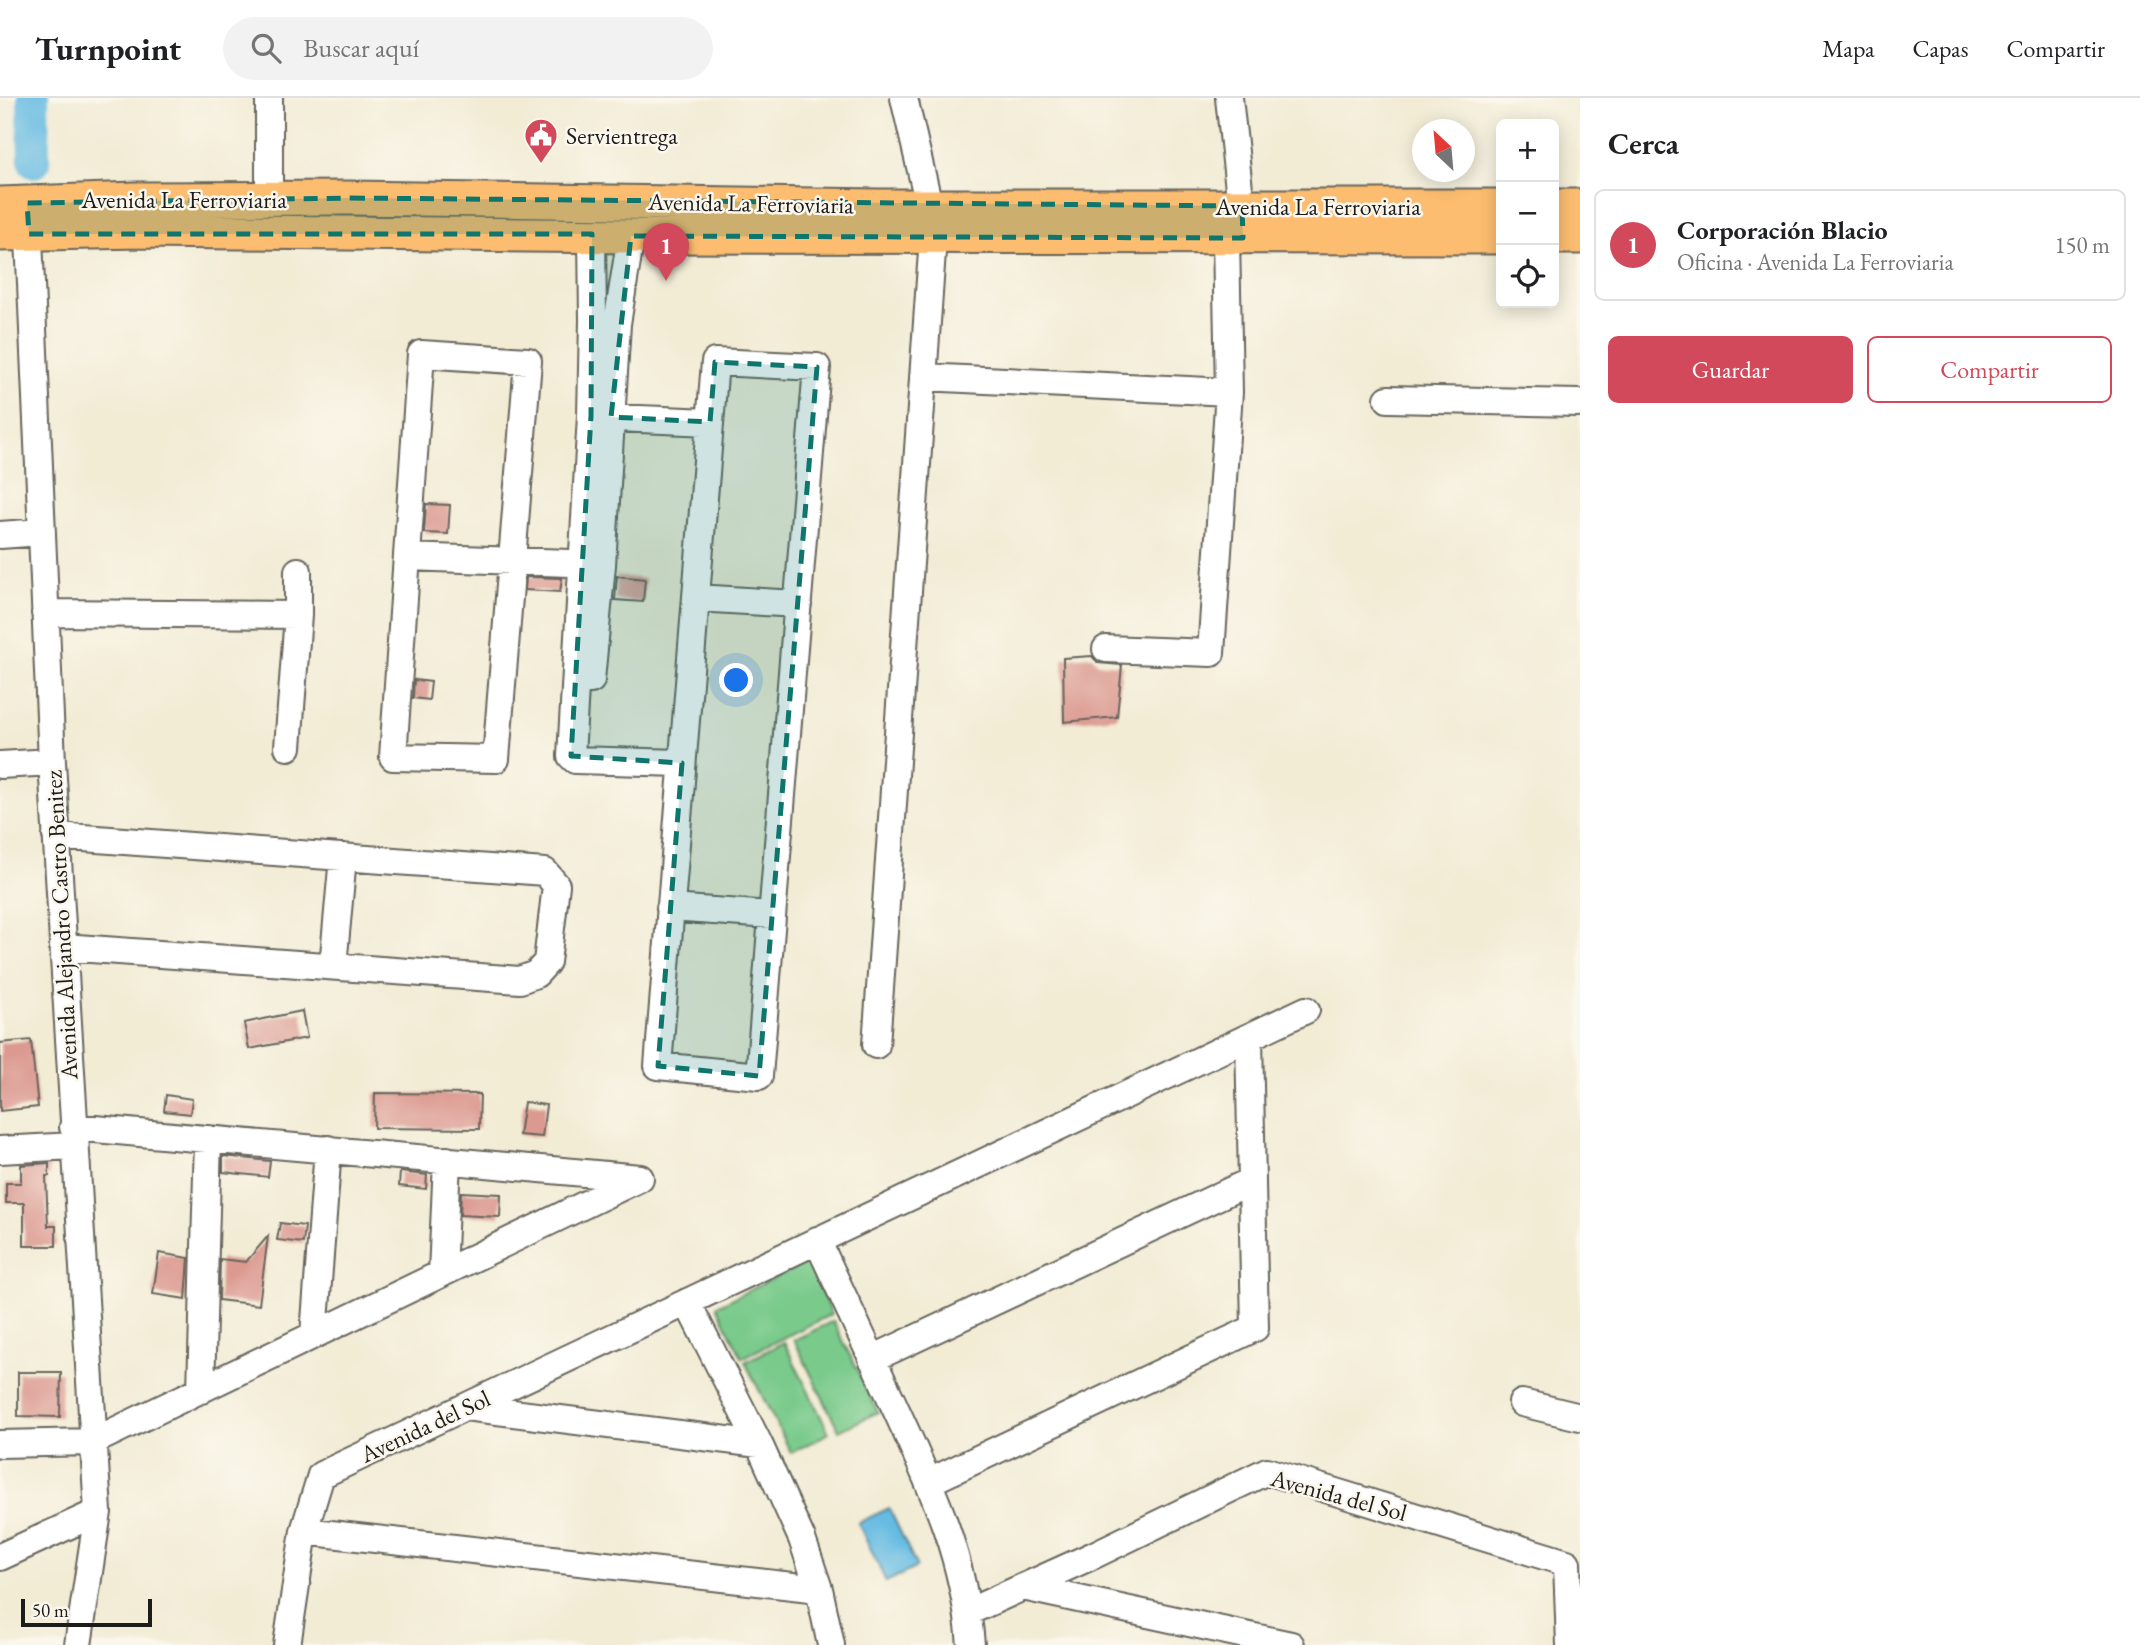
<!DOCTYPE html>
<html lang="es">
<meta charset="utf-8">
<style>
body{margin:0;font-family:"EB Garamond",serif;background:#f2f2f2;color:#202124}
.controls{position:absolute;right:21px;top:21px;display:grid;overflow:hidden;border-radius:10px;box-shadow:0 4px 18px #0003}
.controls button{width:63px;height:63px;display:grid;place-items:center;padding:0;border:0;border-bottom:2px solid #e0e0e0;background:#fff;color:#202124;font:35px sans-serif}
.compass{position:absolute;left:1412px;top:21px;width:63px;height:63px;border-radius:50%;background:#fff;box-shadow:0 4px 18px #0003;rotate:334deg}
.scale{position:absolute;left:21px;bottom:18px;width:131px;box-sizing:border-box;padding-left:7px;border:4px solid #1c1c1c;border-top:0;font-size:19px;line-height:24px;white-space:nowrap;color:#1c1c1c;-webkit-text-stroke:5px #fbf7ec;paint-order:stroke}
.you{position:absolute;left:737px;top:583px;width:24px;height:24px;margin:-18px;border:5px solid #fff;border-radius:50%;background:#1a73e8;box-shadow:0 0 0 10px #1a73e833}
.badge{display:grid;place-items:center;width:46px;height:46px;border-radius:50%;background:#d1495b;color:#fff;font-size:23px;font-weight:700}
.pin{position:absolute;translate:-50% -58px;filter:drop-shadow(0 2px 4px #0008)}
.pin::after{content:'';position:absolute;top:37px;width:24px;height:21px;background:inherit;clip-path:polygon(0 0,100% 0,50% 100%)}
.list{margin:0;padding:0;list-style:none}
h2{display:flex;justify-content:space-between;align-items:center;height:91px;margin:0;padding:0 28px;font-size:30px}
h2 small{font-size:23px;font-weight:400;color:#757577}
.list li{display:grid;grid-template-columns:46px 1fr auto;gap:21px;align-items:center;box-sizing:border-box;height:112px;margin:0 14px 14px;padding:0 14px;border:2px solid #e0e0e0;border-radius:10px}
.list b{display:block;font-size:26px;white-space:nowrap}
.list p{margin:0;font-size:23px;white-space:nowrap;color:#757577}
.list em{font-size:23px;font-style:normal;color:#757577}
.actions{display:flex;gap:14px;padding:21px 28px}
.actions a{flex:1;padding:16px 0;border:2px solid #d1495b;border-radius:10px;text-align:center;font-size:24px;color:#d1495b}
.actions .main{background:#d1495b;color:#fff}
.icon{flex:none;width:38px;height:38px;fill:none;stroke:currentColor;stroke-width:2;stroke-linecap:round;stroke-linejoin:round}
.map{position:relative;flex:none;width:1580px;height:1547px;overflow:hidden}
header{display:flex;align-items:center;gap:42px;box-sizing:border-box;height:98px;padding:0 35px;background:#fff;border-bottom:2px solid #e0e0e0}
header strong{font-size:33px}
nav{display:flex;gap:38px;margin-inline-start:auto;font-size:24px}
.search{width:490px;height:63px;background:#f2f2f2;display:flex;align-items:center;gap:18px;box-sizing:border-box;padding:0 24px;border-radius:38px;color:#757577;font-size:26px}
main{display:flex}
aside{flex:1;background:#fff}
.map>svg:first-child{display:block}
.green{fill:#79ca8b;stroke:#4a7354;stroke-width:2}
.water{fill:#65bbe2;stroke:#406c7f;stroke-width:2}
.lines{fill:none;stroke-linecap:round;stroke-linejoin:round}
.river{stroke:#65bbe2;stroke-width:32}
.building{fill:#db9990}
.minor-casing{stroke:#67655d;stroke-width:30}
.major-casing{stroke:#67655d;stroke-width:37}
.minor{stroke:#fff;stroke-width:26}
.major{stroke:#fcbd6f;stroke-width:33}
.marked{fill:#0f766e;fill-opacity:0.2;stroke:#0f766e;stroke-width:5;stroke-dasharray:14 9;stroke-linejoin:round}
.labels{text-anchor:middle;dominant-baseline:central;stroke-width:5;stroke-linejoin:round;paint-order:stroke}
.poi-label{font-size:24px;fill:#1c1c1c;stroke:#fbf7ec;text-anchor:start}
.street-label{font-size:24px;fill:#1c1c1c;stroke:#fbf7ec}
</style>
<header>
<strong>Turnpoint</strong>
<div class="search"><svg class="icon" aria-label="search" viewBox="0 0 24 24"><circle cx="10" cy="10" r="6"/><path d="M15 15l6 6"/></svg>Buscar aquí</div>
<nav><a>Mapa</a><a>Capas</a><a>Compartir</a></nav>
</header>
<main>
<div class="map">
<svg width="1580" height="1547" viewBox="0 0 1580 1547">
<rect width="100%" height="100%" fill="#fbf7ec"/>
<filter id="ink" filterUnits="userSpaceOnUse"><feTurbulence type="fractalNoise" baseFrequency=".0143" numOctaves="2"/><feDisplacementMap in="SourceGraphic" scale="14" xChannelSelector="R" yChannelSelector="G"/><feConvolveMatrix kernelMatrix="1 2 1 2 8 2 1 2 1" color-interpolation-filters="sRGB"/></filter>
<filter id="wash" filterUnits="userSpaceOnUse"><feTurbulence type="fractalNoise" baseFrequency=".00686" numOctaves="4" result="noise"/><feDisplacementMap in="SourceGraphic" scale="28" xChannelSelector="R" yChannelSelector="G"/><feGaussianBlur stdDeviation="1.57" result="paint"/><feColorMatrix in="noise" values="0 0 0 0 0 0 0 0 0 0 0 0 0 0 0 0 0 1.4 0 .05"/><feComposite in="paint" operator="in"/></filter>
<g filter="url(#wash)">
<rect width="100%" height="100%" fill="#f2ecd5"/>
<!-- green -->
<path class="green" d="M807 1164 832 1216 742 1260 717 1208Z
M833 1223 878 1314 839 1333 794 1242Z
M784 1244 829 1335 791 1355 745 1264Z"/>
<!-- water -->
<path class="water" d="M889 1410 917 1469 886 1484 858 1425Z"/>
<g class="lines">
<!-- river -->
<path class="river" d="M33 0 34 64"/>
</g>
<g id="blocks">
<!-- building -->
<path class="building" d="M426 406 450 407 448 436 424 435Z
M617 478 645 481 643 504 615 502Z
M526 479 562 480 560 494 525 492Z
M1092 558 1098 565 1122 567 1117 619 1064 624 1063 560Z
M414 582 431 584 429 602 413 600Z
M302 913 307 940 249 951 244 925Z
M31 942 38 1009 0 1013V945Z
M375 995 480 996 479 1031 374 1030Z
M166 997 192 1001 190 1016 164 1013Z
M524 1004 546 1007 542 1039 519 1037Z
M223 1058 270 1063 268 1079 223 1074Z
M49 1065V1078H46L48 1128H56V1148H24V1105H6V1085H21V1067Z
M400 1074 427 1077 426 1091 399 1088Z
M461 1094 501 1096 500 1119 460 1117Z
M280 1125 305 1128 303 1145 277 1142Z
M268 1138 259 1207 219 1202 220 1161 246 1164Z
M159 1155 189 1160 186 1201 153 1196Z
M18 1274H61L60 1319 18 1318Z"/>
</g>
</g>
<g filter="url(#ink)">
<use href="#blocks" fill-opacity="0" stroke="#67655d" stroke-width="2"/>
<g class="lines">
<defs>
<path id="minor" d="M904 0 929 107
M1229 0 1243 127
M269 101V0
M28 117 52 664 98 1414 78 1547
M592 136 593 222 591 318 571 658 575 662 682 665
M421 256 528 263 496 661 393 659Z
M715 264 817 269 759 978 658 968Z
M923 279 1229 294
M1388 301 1580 305
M593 319 710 324
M0 437 42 434
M407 459 598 466
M696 500 798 506
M45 515 298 517
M1106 551 1211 555 1229 294 1226 140
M591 582 602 467 617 226 631 138
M288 649 298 517V473
M0 667 52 664
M56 738 545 774 556 787 547 864 536 876 520 882 63 849
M670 810 772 817
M333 868 343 759
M876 947 933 139
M73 1029 640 1080
M0 1052 74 1048
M817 1142C842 1196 867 1250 892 1303 930 1386 964 1455 971 1547
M442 1175 447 1062
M687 1204 759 1346 802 1441 819 1491 831 1547
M314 1237 328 1051
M872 1261 1251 1083
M201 1292 208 1041
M1522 1305 1580 1319
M465 1309 759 1346
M0 1346 92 1344 640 1080
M929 1384 1255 1230 1249 939
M304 1433 819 1491
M0 1459 98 1414
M1023 1489 1291 1547
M968 1514 1094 1457 1267 1373 1567 1465 1570 1547
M287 1547 304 1433 321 1377 1306 912"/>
<path id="major" d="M0 106 135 101 351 100 879 108H1501
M1554 108H1580
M0 136 139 133 631 138 1501 139
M1554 139H1580"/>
</defs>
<!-- minor casing -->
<use href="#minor" class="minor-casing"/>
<!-- major casing -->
<use href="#major" class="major-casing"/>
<!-- minor -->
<use href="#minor" class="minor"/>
<!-- major -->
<use href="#major" class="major"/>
</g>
</g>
<!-- marked area -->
<path class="marked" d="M351 100 1242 108 1243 140 631 138 611 319 710 324 715 264 817 269 759 978 658 968 682 665 571 658 591 318 592 136H29L27 105Z"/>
<!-- icons -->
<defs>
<symbol id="civic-pin" viewBox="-11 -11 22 30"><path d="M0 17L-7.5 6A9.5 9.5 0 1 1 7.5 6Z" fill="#d1495b" stroke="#fbf7ec"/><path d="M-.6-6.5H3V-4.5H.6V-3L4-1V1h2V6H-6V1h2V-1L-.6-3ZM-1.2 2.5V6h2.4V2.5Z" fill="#fff"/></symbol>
</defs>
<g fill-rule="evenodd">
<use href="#civic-pin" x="522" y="18" width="38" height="52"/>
</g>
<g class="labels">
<!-- poi labels -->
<g class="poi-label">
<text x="566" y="37">Servientrega</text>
</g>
<!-- street labels -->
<g class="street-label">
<text x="184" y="101">Avenida La Ferroviaria</text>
<text transform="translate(751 105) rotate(1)">Avenida La Ferroviaria</text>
<text x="1318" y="108">Avenida La Ferroviaria</text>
<text transform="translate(61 827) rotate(-93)">Avenida Alejandro Castro Benitez</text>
<text transform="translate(425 1328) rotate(-25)">Avenida del Sol</text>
<text transform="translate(1339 1397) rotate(15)">Avenida del Sol</text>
</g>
</g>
</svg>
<div class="controls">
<button>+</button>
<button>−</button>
<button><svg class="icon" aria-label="locate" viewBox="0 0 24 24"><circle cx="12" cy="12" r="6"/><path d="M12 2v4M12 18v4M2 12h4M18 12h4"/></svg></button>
</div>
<svg class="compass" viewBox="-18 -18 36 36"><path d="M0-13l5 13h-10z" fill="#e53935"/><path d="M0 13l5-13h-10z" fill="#757577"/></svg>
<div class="scale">50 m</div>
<div class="you"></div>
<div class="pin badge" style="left:666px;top:183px">1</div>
</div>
<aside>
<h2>Cerca<small></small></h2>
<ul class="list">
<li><span class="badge">1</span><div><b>Corporación Blacio</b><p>Oficina · Avenida La Ferroviaria</p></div><em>150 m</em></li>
</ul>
<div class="actions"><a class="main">Guardar</a><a>Compartir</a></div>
</aside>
</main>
